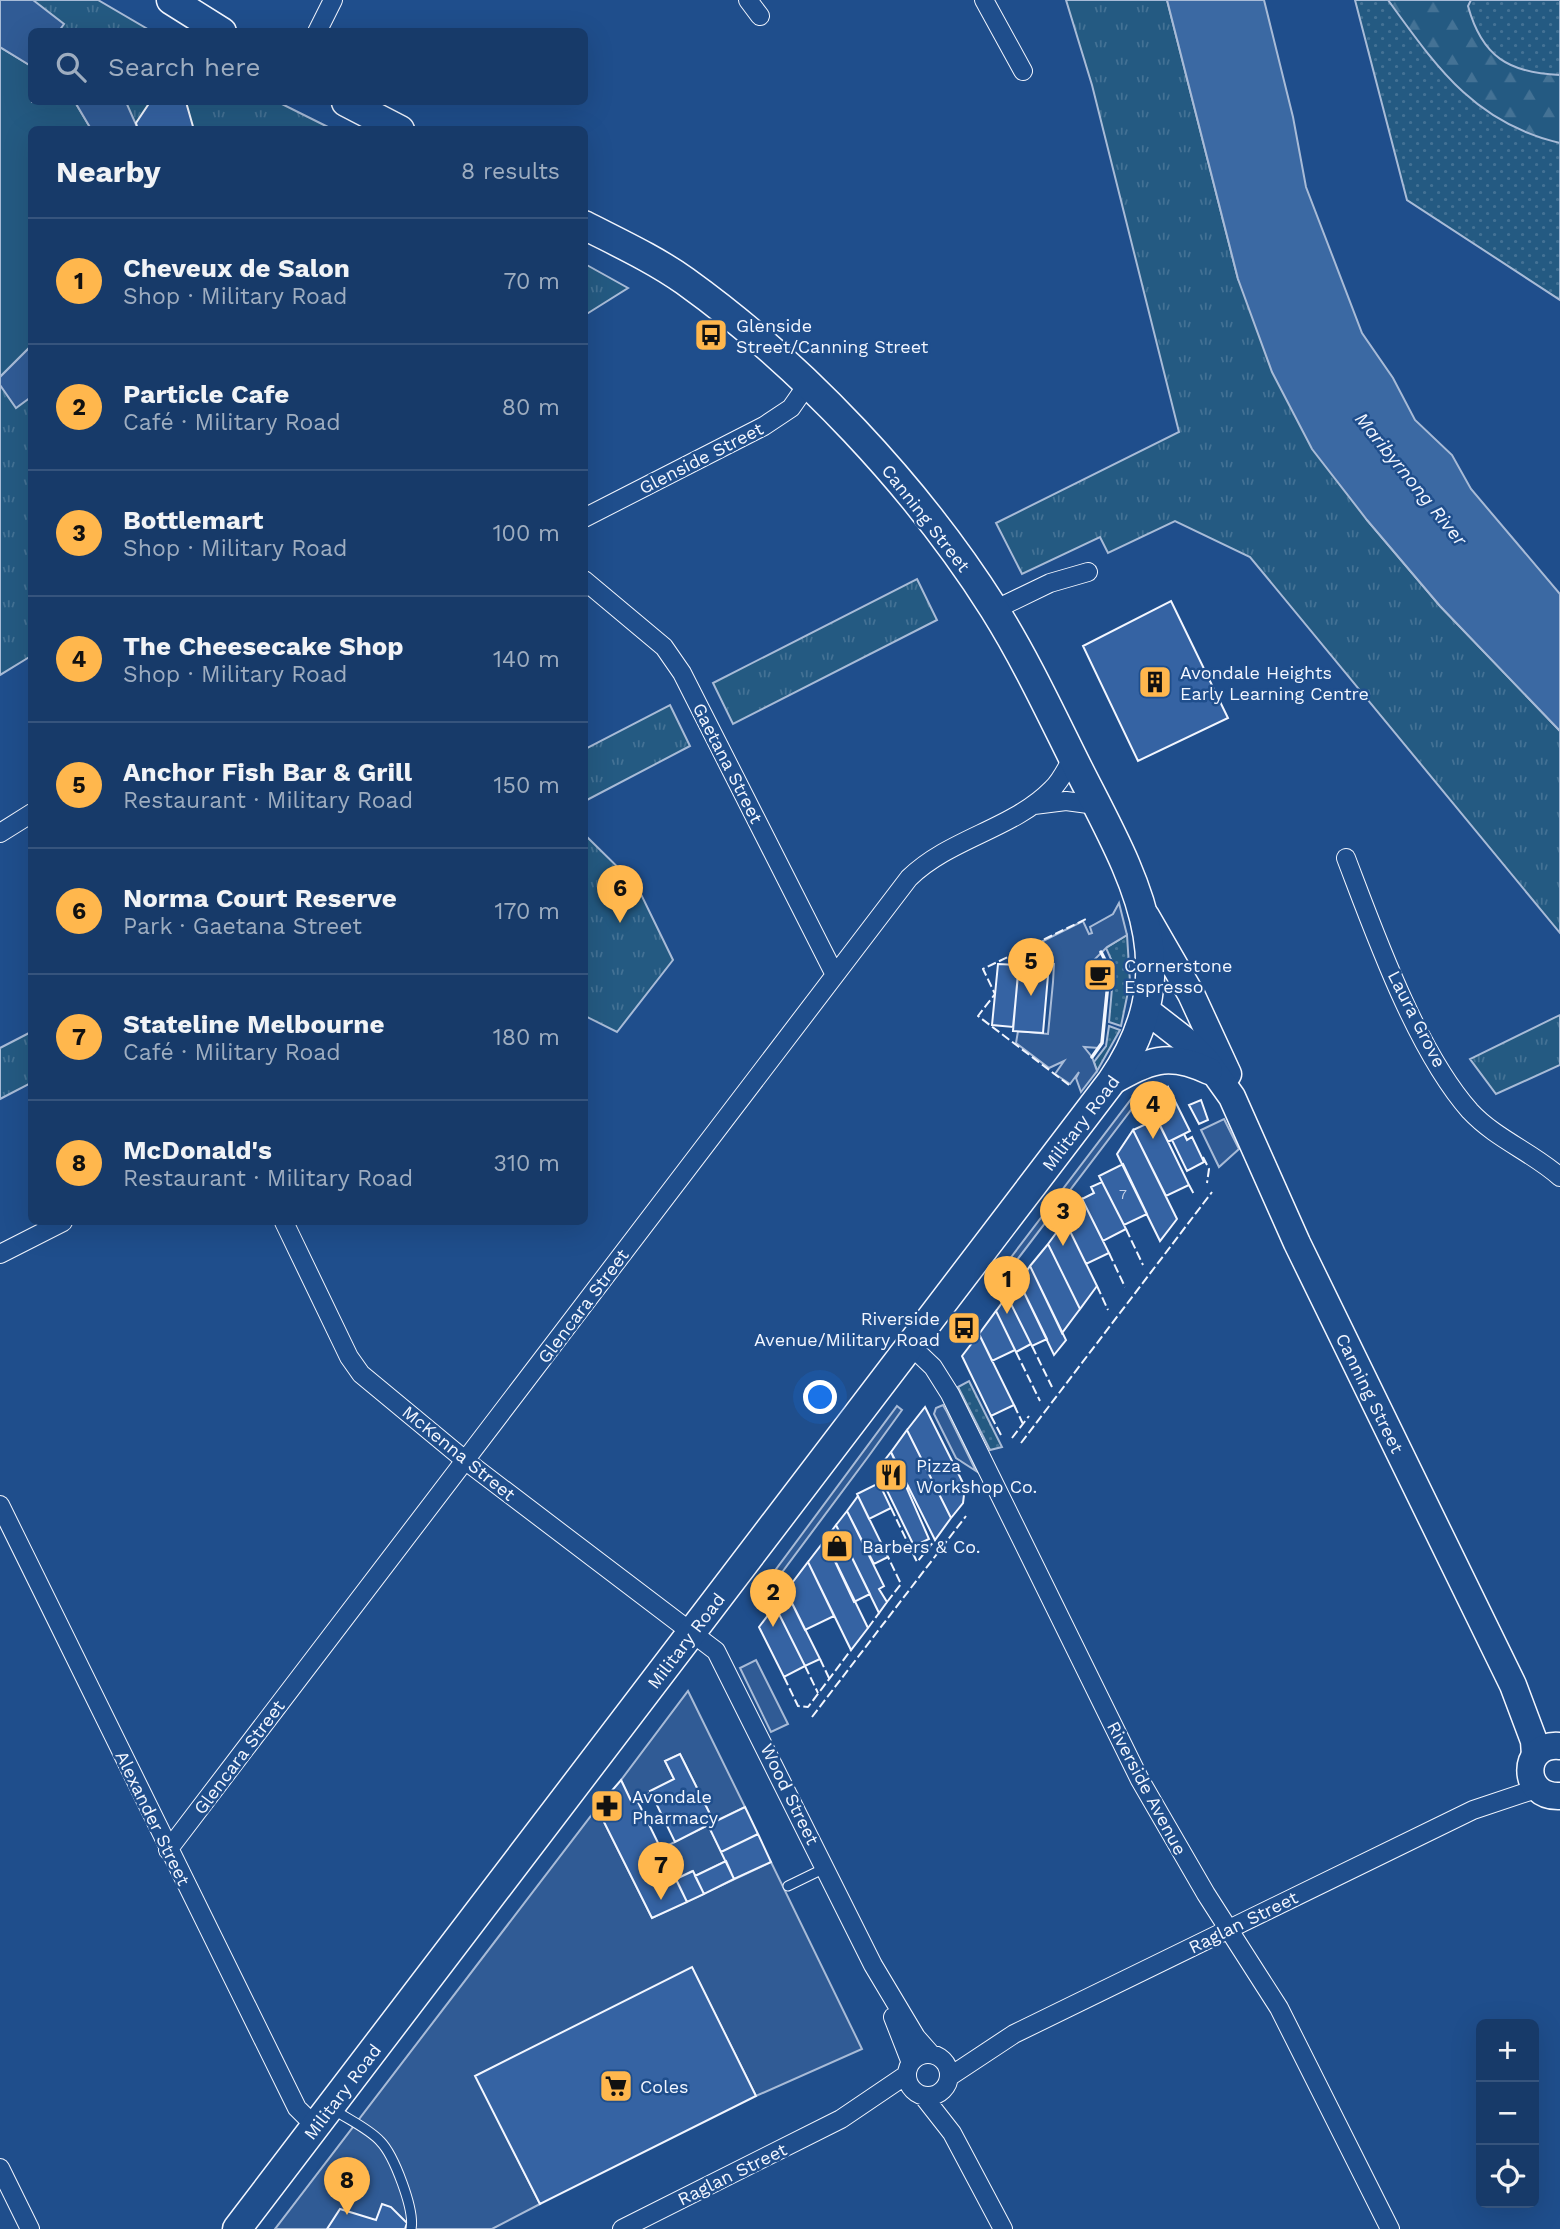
<!DOCTYPE html>
<meta charset="utf-8">
<style>
body{margin:0;font-family:"Work Sans",sans-serif;background:#20416f;color:#f1f3f6}
.controls{position:absolute;right:21px;bottom:21px;display:grid;overflow:hidden;border-radius:10px;box-shadow:0 7px 28px #0002}
.controls button{width:63px;height:63px;display:grid;place-items:center;padding:0;border:0;border-bottom:2px solid #36547d;background:#173a69;color:#f1f3f6;font:35px sans-serif}
.you{position:absolute;left:821px;top:1398px;width:24px;height:24px;margin:-18px;border:5px solid #fff;border-radius:50%;background:#1a73e8;box-shadow:0 0 0 10px #1a73e833}
.badge{display:grid;place-items:center;width:46px;height:46px;border-radius:50%;background:#ffb74d;color:#111;font-size:23px;font-weight:700}
.pin{position:absolute;translate:-50% -58px;filter:drop-shadow(0 2px 4px #0008)}
.pin::after{content:'';position:absolute;top:37px;width:24px;height:21px;background:inherit;clip-path:polygon(0 0,100% 0,50% 100%)}
.list{margin:0;padding:0;list-style:none}
h2{display:flex;justify-content:space-between;align-items:center;height:91px;margin:0;padding:0 28px;font-size:30px}
h2 small{font-size:23px;font-weight:400;color:#9eadc0}
.list li{display:grid;grid-template-columns:46px 1fr auto;gap:21px;align-items:center;box-sizing:border-box;height:126px;padding:0 28px;border-top:2px solid #36547d}
.list b{display:block;font-size:26px;white-space:nowrap}
.list p{margin:0;font-size:23px;white-space:nowrap;color:#9eadc0}
.list em{font-size:23px;font-style:normal;color:#9eadc0}
.icon{flex:none;width:38px;height:38px;fill:none;stroke:currentColor;stroke-width:2;stroke-linecap:round;stroke-linejoin:round}
.map{position:relative;flex:none;width:1560px;height:2229px;overflow:hidden}
.search{position:absolute;background:#173a69;box-shadow:0 7px 28px #0002;left:28px;top:28px;width:560px;height:77px;display:flex;align-items:center;gap:18px;box-sizing:border-box;padding:0 24px;border-radius:10px;color:#9eadc0;font-size:26px}
.panel{position:absolute;background:#173a69;box-shadow:0 7px 28px #0002;left:28px;top:126px;width:560px;height:1099px;border-radius:10px}
.map>svg:first-child{display:block}
.grass{fill:url(#grass-dots);stroke:#a8bbd7;stroke-width:2}
.forest{fill:url(#forest-firs);stroke:#a8bbd7;stroke-width:2}
.park{fill:url(#park-tufts);stroke:#a8bbd7;stroke-width:2}
.pitch{fill:#245a82;stroke:#a8bbd7;stroke-width:2}
.parking{fill:#305b95;stroke:#a8bbd7;stroke-width:2}
.water{fill:#3b69a3;stroke:#a8bbd7;stroke-width:2}
.building{fill:#3563a3;stroke:#f2f6ff;stroke-width:2}
.lines{fill:none;stroke-linecap:round;stroke-linejoin:round}
.lane-casing{stroke:#f2f6ff;stroke-width:11}
.street-casing{stroke:#f2f6ff;stroke-width:20}
.secondary-casing{stroke:#f2f6ff;stroke-width:29}
.primary-casing{stroke:#f2f6ff;stroke-width:31}
.lane{stroke:#1f4e8c;stroke-width:9}
.street{stroke:#1f4e8c;stroke-width:18}
.secondary{stroke:#1f4e8c;stroke-width:26}
.primary{stroke:#1f4e8c;stroke-width:28}
.fence{stroke:#f2f6ff;stroke-width:2;stroke-dasharray:9 3.5;stroke-linecap:butt}
.wall{stroke:#f2f6ff;stroke-width:3.5}
.labels{text-anchor:middle;dominant-baseline:central;stroke-width:5;stroke-linejoin:round;paint-order:stroke}
.number-label{font-size:14px;fill:#c3d1e8}
.poi-label{font-size:18px;fill:#f2f6ff;stroke:#1f4e8c;text-anchor:start}
.street-label{font-size:18px;fill:#f2f6ff;stroke:#1f4e8c}
.water-label{font-size:19px;font-style:italic;fill:#f2f6ff;stroke:#1f4e8c}
</style>
<div class="map">
<svg width="1560" height="2229" viewBox="0 0 1560 2229">
<defs>
<pattern id="grass-dots" width="8" height="8" patternUnits="userSpaceOnUse" patternTransform="scale(1.75)"><rect width="8" height="8" fill="#245a82"/><path d="M2 2h.1M6 6h.1" fill="none" stroke="#447295" stroke-width="1.8" stroke-linecap="round"/></pattern>
<pattern id="forest-firs" width="22" height="20" patternUnits="userSpaceOnUse" patternTransform="scale(1.75)"><rect width="22" height="20" fill="#245a82"/><path d="M5 1l3.5 6h-7zM16 11l3.5 6h-7z" fill="#447295"/></pattern>
<pattern id="park-tufts" width="24" height="20" patternUnits="userSpaceOnUse" patternTransform="scale(1.75)"><rect width="24" height="20" fill="#245a82"/><path d="M3 7l-1-3M5 7V3M7 7l1-3M15 17l-1-3M17 17v-4M19 17l1-3" fill="none" stroke="#447295"/></pattern>
</defs>
<rect width="100%" height="100%" fill="#1f4e8c"/>
<!-- grass -->
<path class="grass" d="M1355 0H1560V300L1407 200Z
M1127 935 1130 982 1121 1026 1109 1022 1114 966 1106 948Z
M1109 1026 1120 1030 1097 1071 1094 1062 1106 1046Z
M969 1381 1002 1447 990 1450 958 1387Z"/>
<!-- forest -->
<path class="forest" d="M1388 0H1471L1468 6C1482 57 1509 73 1560 75V143C1474 123 1436 66 1388 0Z"/>
<!-- park -->
<path class="park" d="M0 0H98L151 31 32 32V102H278L332 129 32 130 31 656 0 675Z
M1066 0H1167L1238 279 1367 520 1440 606 1560 731V933L1250 557 1175 521 1108 553 1100 537 1022 574 996 523 1179 432 1092 85Z
M585 264 628 288 585 315Z
M917 579 937 620 733 724 713 683Z
M670 705 690 746 585 801V749Z
M585 835 637 886 673 960 617 1032 585 1016Z
M1560 1015V1065L1496 1094 1470 1059Z
M31 1032V1083L0 1099V1048Z"/>
<!-- pitch -->
<path class="pitch" d="M0 47 31 66 32 102H75L91 129 32 130 31 346 0 377Z"/>
<!-- parking -->
<path class="parking" d="M0 0H33L64 24 59 31 32 32 31 66 0 47Z
M75 102H126L138 129H91Z
M31 346V397L16 408 0 385V377Z
M1119 903 1127 935 1107 947 1092 962 1108 983 1102 1043 1099 1048 1084 1047 1092 1057 1097 1071 1081 1092 1076 1078 1079 1072 1070 1084 1055 1074 1064 1061 1049 1068 1016 1043 1018 1031 1048 1034 1053 982 1054 964 1024 961 1025 950 1083 921 1089 934 1092 933 1090 927 1113 914Z
M1132 1098 1137 1102 1001 1281 996 1277Z
M1224 1119 1239 1149 1219 1167 1201 1130Z
M943 1405 947 1412 976 1471 956 1458 934 1414 936 1408Z
M897 1406 902 1410 868 1457 777 1579 768 1580Z
M756 1660 788 1724 771 1732 740 1668Z
M688 1691 745 1807 714 1822 680 1754 665 1761 674 1779 632 1803 621 1780Z
M597 1808 652 1918 771 1862 862 2049 756 2096 692 1968 476 2076 540 2204 492 2229H275Z
M708 1825 726 1861 695 1876 692 1871 676 1879 661 1849Z"/>
<!-- water -->
<path class="water" d="M1167 0H1264L1293 117 1306 187 1362 333 1393 378 1415 420 1452 455 1471 489 1560 594V731L1440 606 1367 520 1312 449 1272 372 1238 279Z"/>
<!-- building -->
<path class="building" d="M150 102H186L194 130H138L136 123Z
M1171 601 1228 718 1138 761 1083 646Z
M1019 961 1049 964 1043 1033 1013 1031Z
M1092 962 1107 964 1108 983 1090 981Z
M998 964 1019 965 1013 1027 992 1025Z
M1168 1087 1190 1131 1168 1142 1152 1110Z
M1201 1100 1208 1120 1199 1124 1189 1105Z
M1157 1119 1189 1185 1166 1196 1133 1130Z
M1133 1130 1177 1219 1160 1241 1117 1154Z
M1184 1134 1187 1140 1192 1137 1204 1162 1187 1171 1172 1140Z
M1123 1164 1147 1214 1124 1225 1099 1176Z
M1102 1182 1126 1229 1103 1241 1082 1199 1094 1193 1091 1187Z
M1082 1199 1109 1253 1086 1264 1065 1221Z
M1065 1221 1097 1286 1080 1309 1048 1244Z
M1048 1244 1080 1309 1062 1333 1030 1266Z
M1030 1266 1066 1340 1054 1355 1019 1282Z
M1019 1282 1047 1339 1032 1346 1007 1296Z
M1007 1296 1031 1344 1016 1352 996 1311Z
M996 1311 1015 1350 992 1361 979 1334Z
M975 1317 979 1320 970 1330 966 1327Z
M979 1334 1014 1405 991 1416 962 1356Z
M925 1407 965 1487 963 1503 951 1518 907 1430Z
M907 1430 951 1518 935 1540 891 1452Z
M891 1452 929 1539 914 1546 877 1470Z
M879 1483 891 1508 869 1519 857 1494Z
M858 1496 888 1557 874 1564 847 1511Z
M847 1511 884 1586 879 1589 887 1602 879 1613 836 1525Z
M836 1525 870 1594 854 1602 825 1540Z
M825 1540 868 1628 851 1650 808 1562Z
M808 1562 834 1616 805 1630 786 1591Z
M786 1591 820 1659 805 1666 775 1606Z
M775 1606 805 1666 784 1677 759 1627Z
M680 1754 714 1822 675 1842 650 1791 674 1779 665 1761Z
M621 1780 632 1803 637 1800 687 1902 652 1918 597 1808Z
M745 1807 758 1834 721 1852 708 1825Z
M758 1834 771 1862 734 1879 721 1852Z
M726 1861 734 1879 704 1894 695 1876Z
M693 1871 704 1894 687 1902 676 1879Z
M692 1967 756 2096 540 2204 475 2076Z
M382 2204 391 2207 407 2223 405 2229H327L340 2209 376 2220Z"/>
<g class="lines">
<defs>
<path id="lane" d="M788 1886 825 1868
M333 2109C347 2119 368 2128 380 2141 394 2155 415 2210 411 2229"/>
<path id="street" d="M748 0 760 16
M984 0 1023 71
M317 32 333 0
M584 518 764 426 791 408 807 385
M584 580 664 647 682 673 835 975
M994 610 1050 583 1088 572
M1034 805 1066 801 1096 805
M0 833 32 813
M1346 858C1375 934 1416 1050 1470 1111 1496 1139 1532 1152 1560 1177
M284 1222 349 1357 361 1374 466 1461 716 1651 873 1965 916 2037 931 2054
M0 1254 63 1222
M910 1345 933 1367 950 1394 1140 1780 1206 1894 1279 2008 1390 2229
M0 1505 297 2108 315 2126
M168 1850 909 878C950 838 1013 829 1052 789 1061 781 1067 767 1073 757
M893 2017 911 2063
M907 2075a21 21 0 1 1 42 0a21 21 0 1 1-42 0Z
M949 2077 1014 2034 1473 1810 1536 1789
M923 2096 952 2133 1003 2229
M0 2168 30 2229
M622 2229 841 2119 906 2075"/>
<g id="secondary">
<path d="M1146 916 1191 994 1228 1074"/>
<path id="s1" d="M1146 1010 1186 1041 1207 1062 1232 1097 1297 1243 1513 1685 1534 1741 1535 1755"/>
<path d="M1111 1082C1149 1061 1167 1051 1209 1071"/>
<path d="M1560 1746C1521 1742 1520 1798 1560 1796"/>
</g>
<g id="primary">
<path d="M171 0 222 32"/>
<path d="M346 102 400 130"/>
<path id="s2" d="M237 2229 1111 1082C1191 967 1133 877 1078 768 1051 714 1026 660 994 609 917 487 802 365 685 281 654 259 617 242 584 225"/>
</g>
</defs>
<!-- lane casing -->
<use href="#lane" class="lane-casing"/>
<!-- street casing -->
<use href="#street" class="street-casing"/>
<!-- secondary casing -->
<use href="#secondary" class="secondary-casing"/>
<!-- primary casing -->
<use href="#primary" class="primary-casing"/>
<!-- lane -->
<use href="#lane" class="lane"/>
<!-- street -->
<use href="#street" class="street"/>
<!-- secondary -->
<use href="#secondary" class="secondary"/>
<!-- primary -->
<use href="#primary" class="primary"/>
<!-- fence -->
<path class="fence" d="M1069 1085 978 1016 995 994 983 969 1086 919
M1203 1157 1209 1169 1207 1183
M1189 1185 1195 1196
M1126 1229 1143 1265
M1109 1253 1125 1287
M1097 1286 1108 1310
M1032 1346 1052 1387
M1016 1352 1040 1401
M1014 1405 1023 1424
M991 1416 1002 1437
M1012 1438 1029 1416
M1021 1443 1212 1192
M891 1508 917 1562 935 1540
M887 1602 901 1584 888 1557
M868 1628 879 1613
M820 1659 829 1678
M805 1666 818 1693
M784 1677 798 1706 808 1707 851 1650
M812 1717 966 1516"/>
<!-- wall -->
<path class="wall" d="M1092 1057 1102 1043 1108 983 1109 968 1101 952"/>
</g>
<!-- icons -->
<defs>
<symbol id="bus-square" viewBox="-11 -11 22 22"><rect x="-9" y="-9" width="18" height="18" rx="4" fill="#ffb74d" stroke="#1f4e8c"/><path d="M-5-6H5V4H4V6H2V4H-2V6H-4V4H-5ZM-3.5-4V0h7V-4ZM-3.5 1.2v1.5H-2V1.2ZM2 1.2v1.5H3.5V1.2Z" fill="#111"/></symbol>
<symbol id="building-square" viewBox="-11 -11 22 22"><rect x="-9" y="-9" width="18" height="18" rx="4" fill="#ffb74d" stroke="#1f4e8c"/><path d="M-4-6H4V6H1V3H-1V6H-4ZM-2.5-4.3h1.7v1.8h-1.7ZM.8-4.3h1.7v1.8H.8ZM-2.5-1h1.7V.8h-1.7ZM.8-1h1.7V.8H.8Z" fill="#111"/></symbol>
<symbol id="cafe-square" viewBox="-11 -11 22 22"><rect x="-9" y="-9" width="18" height="18" rx="4" fill="#ffb74d" stroke="#1f4e8c"/><path d="M-5.5-4.5H6V0H3Q3 3.5 0 3.5H-2.5Q-5.5 3.5-5.5 0ZM3-3.2v2h1.7v-2ZM-6 4.5H4V6H-6Z" fill="#111"/></symbol>
<symbol id="restaurant-square" viewBox="-11 -11 22 22"><rect x="-9" y="-9" width="18" height="18" rx="4" fill="#ffb74d" stroke="#1f4e8c"/><path d="M-5-6h1v4h1v-4h1v4h1v-4h1v5L-1.5 .5V6h-2V.5L-5-1ZM5-6V6H3V1.5H1.5Q1.5-4 5-6Z" fill="#111"/></symbol>
<symbol id="shop-square" viewBox="-11 -11 22 22"><rect x="-9" y="-9" width="18" height="18" rx="4" fill="#ffb74d" stroke="#1f4e8c"/><path d="M-5-2.5h2.3a2.7 3.5 0 0 1 5.4 0H5L5.5 6h-11ZM-1.5-2.5h3a1.5 2.3 0 0 0-3 0Z" fill="#111"/></symbol>
<symbol id="pharmacy-square" viewBox="-11 -11 22 22"><rect x="-9" y="-9" width="18" height="18" rx="4" fill="#ffb74d" stroke="#1f4e8c"/><path d="M-2-6h4v4h4v4h-4v4h-4v-4h-4v-4h4Z" fill="#111"/></symbol>
<symbol id="supermarket-square" viewBox="-11 -11 22 22"><rect x="-9" y="-9" width="18" height="18" rx="4" fill="#ffb74d" stroke="#1f4e8c"/><path d="M-6-5.5h2.5l.6 2H6L4.5 2H-2.5L-4.4-4H-6ZM-1.5 3.2a1.3 1.3 0 1 0 .1 0ZM3 3.2a1.3 1.3 0 1 0 .1 0Z" fill="#111"/></symbol>
</defs>
<g fill-rule="evenodd">
<use href="#bus-square" x="692" y="316" width="38" height="38"/>
<use href="#building-square" x="1136" y="663" width="38" height="38"/>
<use href="#cafe-square" x="1081" y="956" width="38" height="38"/>
<use href="#bus-square" x="945" y="1309" width="38" height="38"/>
<use href="#restaurant-square" x="872" y="1456" width="38" height="38"/>
<use href="#shop-square" x="818" y="1527" width="38" height="38"/>
<use href="#pharmacy-square" x="588" y="1787" width="38" height="38"/>
<use href="#supermarket-square" x="597" y="2067" width="38" height="38"/>
</g>
<g class="labels">
<!-- number labels -->
<g class="number-label">
<text x="1123" y="1194">7</text>
</g>
<!-- poi labels -->
<g class="poi-label">
<text x="736" y="325">Glenside<tspan x="736" dy="21">Street/Canning Street</tspan></text>
<text x="1180" y="672">Avondale Heights<tspan x="1180" dy="21">Early Learning Centre</tspan></text>
<text x="1124" y="965">Cornerstone<tspan x="1124" dy="21">Espresso</tspan></text>
<text x="940" y="1318" text-anchor="end">Riverside<tspan x="940" dy="21">Avenue/Military Road</tspan></text>
<text x="916" y="1465">Pizza<tspan x="916" dy="21">Workshop Co.</tspan></text>
<text x="862" y="1546">Barbers &amp; Co.</text>
<text x="632" y="1796">Avondale<tspan x="632" dy="21">Pharmacy</tspan></text>
<text x="640" y="2086">Coles</text>
</g>
<!-- street labels -->
<g class="street-label">
<text transform="translate(701 458) rotate(-27)">Glenside Street</text>
<text transform="translate(926 518) rotate(52)">Canning Street</text>
<text transform="translate(728 763) rotate(63)">Gaetana Street</text>
<text transform="translate(1417 1019) rotate(63)">Laura Grove</text>
<text stroke="none"><textPath href="#s2" startOffset="1391">Military Road</textPath></text>
<text transform="translate(583 1306) rotate(-53)">Glencara Street</text>
<text stroke="none"><textPath href="#s1" startOffset="450">Canning Street</textPath></text>
<text transform="translate(459 1453) rotate(39)">McKenna Street</text>
<text stroke="none"><textPath href="#s2" startOffset="740">Military Road</textPath></text>
<text transform="translate(239 1757) rotate(-53)">Glencara Street</text>
<text transform="translate(1147 1788) rotate(62)">Riverside Avenue</text>
<text transform="translate(790 1794) rotate(64)">Wood Street</text>
<text transform="translate(153 1818) rotate(64)">Alexander Street</text>
<text transform="translate(1243 1922) rotate(-26)">Raglan Street</text>
<text stroke="none"><textPath href="#s2" startOffset="173">Military Road</textPath></text>
<text transform="translate(732 2174) rotate(-26)">Raglan Street</text>
</g>
<!-- water labels -->
<g class="water-label">
<text transform="translate(1411 479) rotate(51)">Maribyrnong River</text>
</g>
</g>
</svg>
<div class="controls">
<button>+</button>
<button>−</button>
<button><svg class="icon" aria-label="locate" viewBox="0 0 24 24"><circle cx="12" cy="12" r="6"/><path d="M12 2v4M12 18v4M2 12h4M18 12h4"/></svg></button>
</div>
<div class="you"></div>
<div class="pin badge" style="left:1007px;top:1314px">1</div>
<div class="pin badge" style="left:773px;top:1627px">2</div>
<div class="pin badge" style="left:1063px;top:1246px">3</div>
<div class="pin badge" style="left:1153px;top:1139px">4</div>
<div class="pin badge" style="left:1031px;top:996px">5</div>
<div class="pin badge" style="left:620px;top:923px">6</div>
<div class="pin badge" style="left:661px;top:1900px">7</div>
<div class="pin badge" style="left:347px;top:2215px">8</div>
<div class="search"><svg class="icon" aria-label="search" viewBox="0 0 24 24"><circle cx="10" cy="10" r="6"/><path d="M15 15l6 6"/></svg>Search here</div>
<section class="panel">
<h2>Nearby<small>8 results</small></h2>
<ul class="list">
<li><span class="badge">1</span><div><b>Cheveux de Salon</b><p>Shop · Military Road</p></div><em>70 m</em></li>
<li><span class="badge">2</span><div><b>Particle Cafe</b><p>Café · Military Road</p></div><em>80 m</em></li>
<li><span class="badge">3</span><div><b>Bottlemart</b><p>Shop · Military Road</p></div><em>100 m</em></li>
<li><span class="badge">4</span><div><b>The Cheesecake Shop</b><p>Shop · Military Road</p></div><em>140 m</em></li>
<li><span class="badge">5</span><div><b>Anchor Fish Bar &amp; Grill</b><p>Restaurant · Military Road</p></div><em>150 m</em></li>
<li><span class="badge">6</span><div><b>Norma Court Reserve</b><p>Park · Gaetana Street</p></div><em>170 m</em></li>
<li><span class="badge">7</span><div><b>Stateline Melbourne</b><p>Café · Military Road</p></div><em>180 m</em></li>
<li><span class="badge">8</span><div><b>McDonald's</b><p>Restaurant · Military Road</p></div><em>310 m</em></li>
</ul>
</section>
</div>
